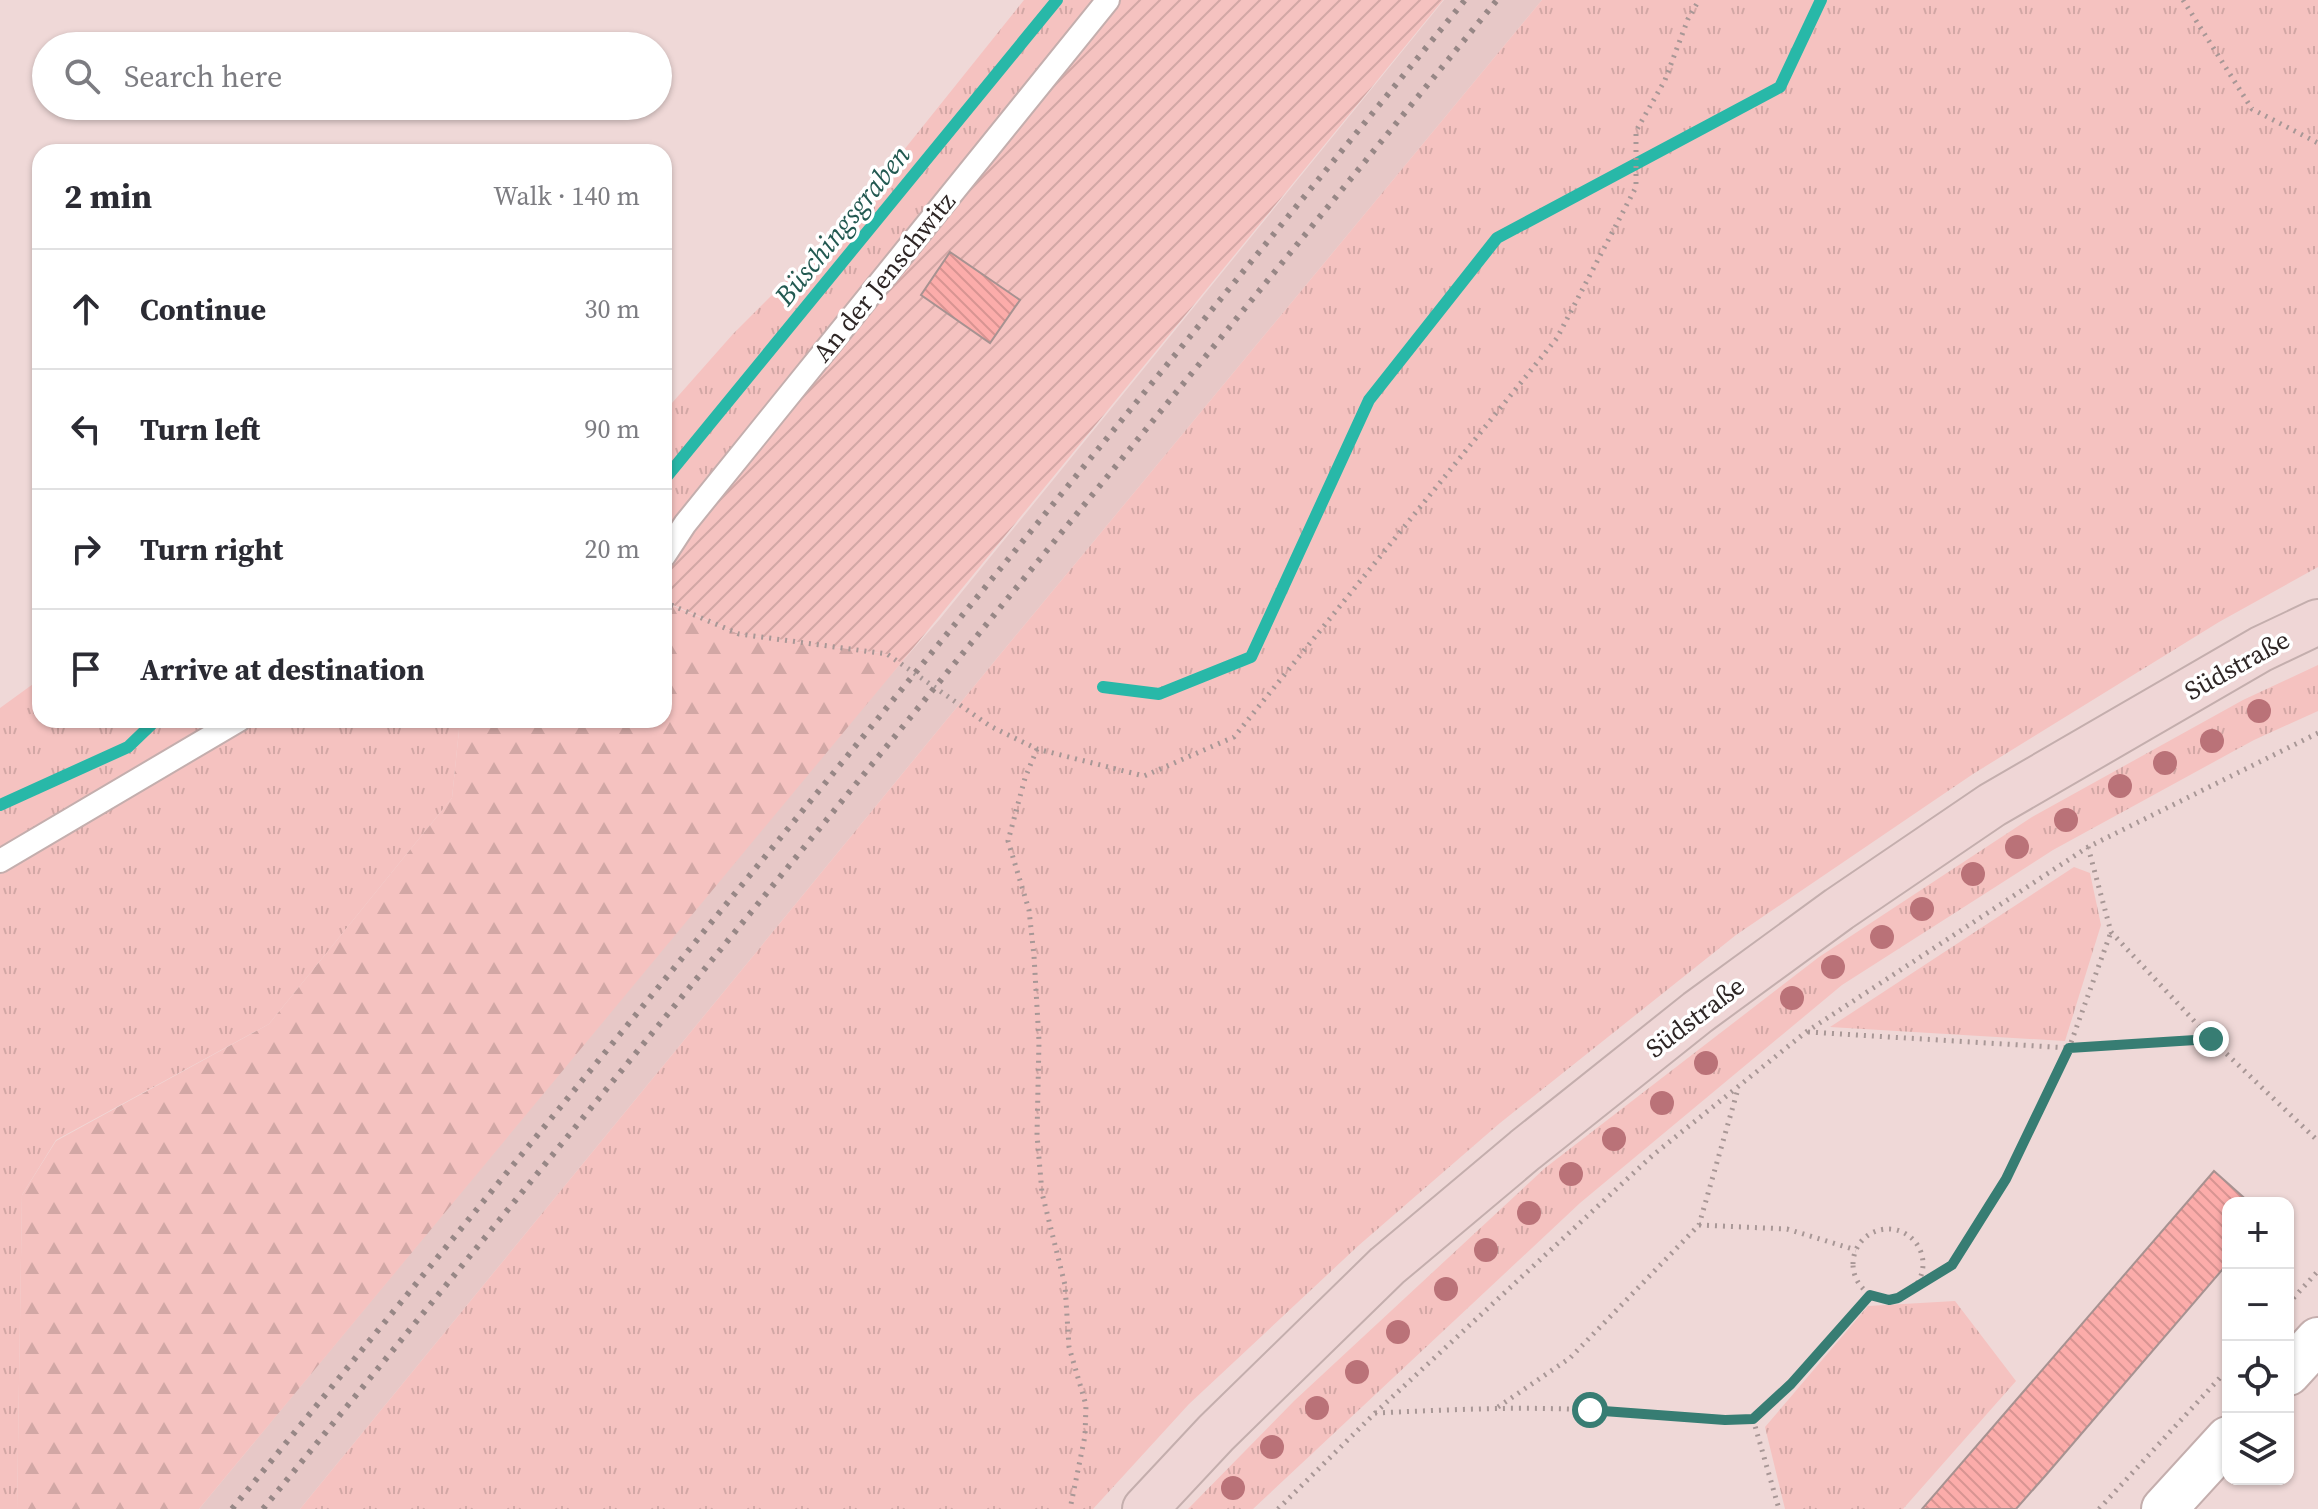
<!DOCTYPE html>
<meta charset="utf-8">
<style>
body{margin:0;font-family:"Source Serif 4",serif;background:#f2f2f3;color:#2b2b33}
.controls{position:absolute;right:24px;bottom:24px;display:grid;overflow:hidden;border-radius:16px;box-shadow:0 2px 6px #0004}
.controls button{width:72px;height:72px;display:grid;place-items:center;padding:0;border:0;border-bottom:2px solid #e1e1e2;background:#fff;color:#2b2b33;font:40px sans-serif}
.stop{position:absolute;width:24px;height:24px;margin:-18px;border:6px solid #377d73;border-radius:50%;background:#fff}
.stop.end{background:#377d73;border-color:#fff;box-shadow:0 2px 8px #0008}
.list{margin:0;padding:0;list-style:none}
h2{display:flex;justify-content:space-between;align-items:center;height:104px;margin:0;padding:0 32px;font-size:34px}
h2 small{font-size:26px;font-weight:400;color:#7c7c81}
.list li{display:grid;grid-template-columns:52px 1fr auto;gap:24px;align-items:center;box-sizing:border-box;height:120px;padding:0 32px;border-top:2px solid #e1e1e2}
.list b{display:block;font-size:30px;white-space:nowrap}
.list em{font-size:26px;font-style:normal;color:#7c7c81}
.icon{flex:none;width:44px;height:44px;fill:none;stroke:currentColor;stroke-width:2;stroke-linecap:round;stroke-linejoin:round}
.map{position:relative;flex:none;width:2318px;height:1509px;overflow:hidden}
.search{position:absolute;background:#fff;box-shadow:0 2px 6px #0004;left:32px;top:32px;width:640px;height:88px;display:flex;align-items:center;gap:20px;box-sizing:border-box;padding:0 28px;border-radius:44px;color:#7c7c81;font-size:30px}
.panel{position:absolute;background:#fff;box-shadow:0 2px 6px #0004;left:32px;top:144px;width:640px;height:584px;border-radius:24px}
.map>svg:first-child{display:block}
.built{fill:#e7c8c7}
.grass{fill:url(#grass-tufts)}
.forest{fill:url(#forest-firs)}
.garden{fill:url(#garden-furrows)}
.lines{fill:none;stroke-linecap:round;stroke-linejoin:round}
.stream{stroke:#28b8a8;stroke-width:12}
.building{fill:url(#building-back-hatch);stroke:#a79291;stroke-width:2}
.service-casing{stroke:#c4aead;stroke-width:26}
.minor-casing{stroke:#c4aead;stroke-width:48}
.secondary-casing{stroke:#c4aead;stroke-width:48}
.path{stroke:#a89796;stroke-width:5;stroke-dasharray:2 6;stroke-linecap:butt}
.service{stroke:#fff;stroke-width:22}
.minor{stroke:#fff;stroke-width:44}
.secondary{stroke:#efd6d6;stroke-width:44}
.rail{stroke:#978786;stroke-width:6;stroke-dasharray:4 8;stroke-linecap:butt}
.tree{fill:#ba7278}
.route{stroke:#377d73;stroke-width:10}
.labels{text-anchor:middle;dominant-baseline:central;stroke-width:7;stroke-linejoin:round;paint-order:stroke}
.street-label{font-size:26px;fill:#2e2625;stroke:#fff}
.water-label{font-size:28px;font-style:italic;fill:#225951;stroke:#fff}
</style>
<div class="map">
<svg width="2318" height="1509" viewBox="0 0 2318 1509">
<defs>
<pattern id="grass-tufts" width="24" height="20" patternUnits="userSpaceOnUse" patternTransform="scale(2)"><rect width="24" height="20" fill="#f5c2c0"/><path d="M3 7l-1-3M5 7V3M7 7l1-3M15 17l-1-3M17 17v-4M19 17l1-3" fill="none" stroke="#d2a7a5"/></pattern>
<pattern id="forest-firs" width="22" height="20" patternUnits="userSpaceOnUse" patternTransform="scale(2)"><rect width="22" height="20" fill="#f5c2c0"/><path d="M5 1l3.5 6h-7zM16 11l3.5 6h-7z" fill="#d2a7a5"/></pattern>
<pattern id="garden-furrows" width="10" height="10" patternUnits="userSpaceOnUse" patternTransform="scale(2)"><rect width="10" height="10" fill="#f5c2c0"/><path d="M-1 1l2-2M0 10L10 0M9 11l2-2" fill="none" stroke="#d2a7a5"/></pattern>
<pattern id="building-back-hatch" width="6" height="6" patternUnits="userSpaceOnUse" patternTransform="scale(2)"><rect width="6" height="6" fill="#fcacaa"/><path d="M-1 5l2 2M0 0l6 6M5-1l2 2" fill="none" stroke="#d89492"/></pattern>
</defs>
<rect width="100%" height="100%" fill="#efd8d7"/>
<!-- built -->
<path class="built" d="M1444 0H1542L998 657 300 1509H199L871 697 939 620Z"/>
<!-- grass -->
<path class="grass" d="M1024 0H1107L664 555V412L733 334 851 216Z
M1542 0H2318V567L2219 622 1973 774 1736 935 1500 1123 1358 1246 1189 1404 1093 1509H300L998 657Z
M2318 665V711L2254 740 2053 850 1842 985 1580 1203 1253 1509H1188L1294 1401 1545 1168 1819 957 2032 817 2243 700Z
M40 679V720H460L452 798 269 1024 56 1140 22 1195 17 1509H0V708Z
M2074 867 2090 873 2101 925 2065 1041 1830 1027Z
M1955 1301 2016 1381 1903 1509H1785L1765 1427 1868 1306Z"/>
<!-- forest -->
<path class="forest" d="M664 602 739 634 887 654 901 663 199 1509H17L22 1195 56 1141 269 1024 452 798 460 720H664Z"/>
<!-- garden -->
<path class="garden" d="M1109 0H1443L901 663 887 654 739 634 664 601V558Z"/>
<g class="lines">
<!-- stream -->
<path class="stream" d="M664 480 1057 0
M1103 687 1159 694 1251 657 1369 400 1497 238 1780 87 1821 0
M0 805 128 747 156 720"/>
</g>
<!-- building -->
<path class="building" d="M950 252 1020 300 990 343 921 295Z
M2214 1171 2250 1203H2228V1263L2046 1475 2016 1509H1922Z"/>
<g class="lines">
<defs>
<path id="service" d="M664 556 685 524 1108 0
M0 861 239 720"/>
<path id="minor" d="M2288 1373 2318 1340
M2164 1509 2228 1439"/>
<path id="secondary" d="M1145 1509 1216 1433 1387 1266 1525 1150 1698 1012 1839 909 1992 805 2261 649 2318 622"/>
</defs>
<!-- service casing -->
<use href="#service" class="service-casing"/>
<!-- minor casing -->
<use href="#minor" class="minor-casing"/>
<!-- secondary casing -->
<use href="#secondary" class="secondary-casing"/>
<!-- path -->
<path class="path" d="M2183 0 2252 109 2318 143
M664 602 739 634 887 654 990 726 1037 749 1144 776 1234 737 1557 338 1636 187V131L1665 80 1688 19 1699 0
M1037 749 1025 778 1008 841 1029 910 1034 956 1039 1041 1037 1135 1042 1193 1065 1285 1069 1347 1086 1405 1085 1436 1070 1509
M2088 847 2111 932 2211 1039 2318 1141
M1808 1032 2069 1048 2211 1039
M1699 1225 1787 1229 1856 1250
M1853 1264a35 35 0 1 1 70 0a35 35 0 1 1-70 0Z
M1915 1287 1952 1265 2006 1179 2069 1048 2111 932
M2288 1304 2318 1271
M1498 1407 1570 1358 1699 1225 1738 1089
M1375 1413C1446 1410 1517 1406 1588 1410 1643 1412 1698 1421 1753 1419 1795 1380 1831 1337 1870 1295
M1753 1419 1779 1509
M1278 1509 1375 1413 1653 1155 1806 1032 2088 847 2318 733
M2099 1509 2228 1369"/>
<!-- service -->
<use href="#service" class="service"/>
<!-- minor -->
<use href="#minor" class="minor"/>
<!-- secondary -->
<use href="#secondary" class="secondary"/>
<!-- rail -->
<path class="rail" d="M232 1509 1465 0
M263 1509 1497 0"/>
</g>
<!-- trees -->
<g class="tree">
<circle cx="2259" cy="711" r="12"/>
<circle cx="2212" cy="741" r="12"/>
<circle cx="2165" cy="763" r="12"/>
<circle cx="2120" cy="786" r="12"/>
<circle cx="2066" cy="820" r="12"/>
<circle cx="2017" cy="847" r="12"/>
<circle cx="1973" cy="874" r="12"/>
<circle cx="1922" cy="909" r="12"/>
<circle cx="1882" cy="937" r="12"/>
<circle cx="1833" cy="967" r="12"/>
<circle cx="1792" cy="998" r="12"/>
<circle cx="1706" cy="1063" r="12"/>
<circle cx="1662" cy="1103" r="12"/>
<circle cx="1614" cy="1139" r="12"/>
<circle cx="1571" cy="1174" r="12"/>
<circle cx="1529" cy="1213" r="12"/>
<circle cx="1486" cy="1250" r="12"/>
<circle cx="1446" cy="1289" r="12"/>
<circle cx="1398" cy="1332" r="12"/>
<circle cx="1357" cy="1372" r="12"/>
<circle cx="1317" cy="1408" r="12"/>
<circle cx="1272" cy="1447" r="12"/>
<circle cx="1233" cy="1488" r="12"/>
</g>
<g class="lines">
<!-- route -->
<path class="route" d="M1590 1410 1725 1420 1753 1419 1791 1384 1870 1295 1889 1300 1898 1298 1952 1265 2006 1179 2069 1048 2211 1039"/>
</g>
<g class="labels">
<!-- street labels -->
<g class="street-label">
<text transform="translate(884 277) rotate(-51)">An der Jenschwitz</text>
<text transform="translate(2237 665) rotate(-29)">Südstraße</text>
<text transform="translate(1695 1017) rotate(-37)">Südstraße</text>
</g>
<!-- water labels -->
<g class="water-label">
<text transform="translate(842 225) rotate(-51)">Büschingsgraben</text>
</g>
</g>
</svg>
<div class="controls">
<button>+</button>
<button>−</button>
<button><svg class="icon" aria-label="locate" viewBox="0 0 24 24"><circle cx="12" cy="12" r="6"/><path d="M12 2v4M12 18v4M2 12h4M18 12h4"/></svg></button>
<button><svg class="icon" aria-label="layers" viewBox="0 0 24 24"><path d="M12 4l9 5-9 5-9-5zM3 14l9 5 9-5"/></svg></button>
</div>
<div class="stop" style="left:1590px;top:1410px"></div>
<div class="stop end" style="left:2211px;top:1039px"></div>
<div class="search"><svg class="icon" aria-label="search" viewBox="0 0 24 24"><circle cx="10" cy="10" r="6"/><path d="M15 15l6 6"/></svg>Search here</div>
<section class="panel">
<h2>2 min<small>Walk · 140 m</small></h2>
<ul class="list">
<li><svg class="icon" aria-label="ahead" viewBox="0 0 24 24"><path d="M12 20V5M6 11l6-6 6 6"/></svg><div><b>Continue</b></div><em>30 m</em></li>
<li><svg class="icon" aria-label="left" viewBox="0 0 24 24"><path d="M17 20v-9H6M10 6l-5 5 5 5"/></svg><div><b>Turn left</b></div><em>90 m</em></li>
<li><svg class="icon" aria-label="right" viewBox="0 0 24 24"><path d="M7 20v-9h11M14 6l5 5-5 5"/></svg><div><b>Turn right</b></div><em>20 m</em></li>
<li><svg class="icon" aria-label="arrive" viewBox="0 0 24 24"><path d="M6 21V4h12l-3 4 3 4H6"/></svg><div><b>Arrive at destination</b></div></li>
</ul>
</section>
</div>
